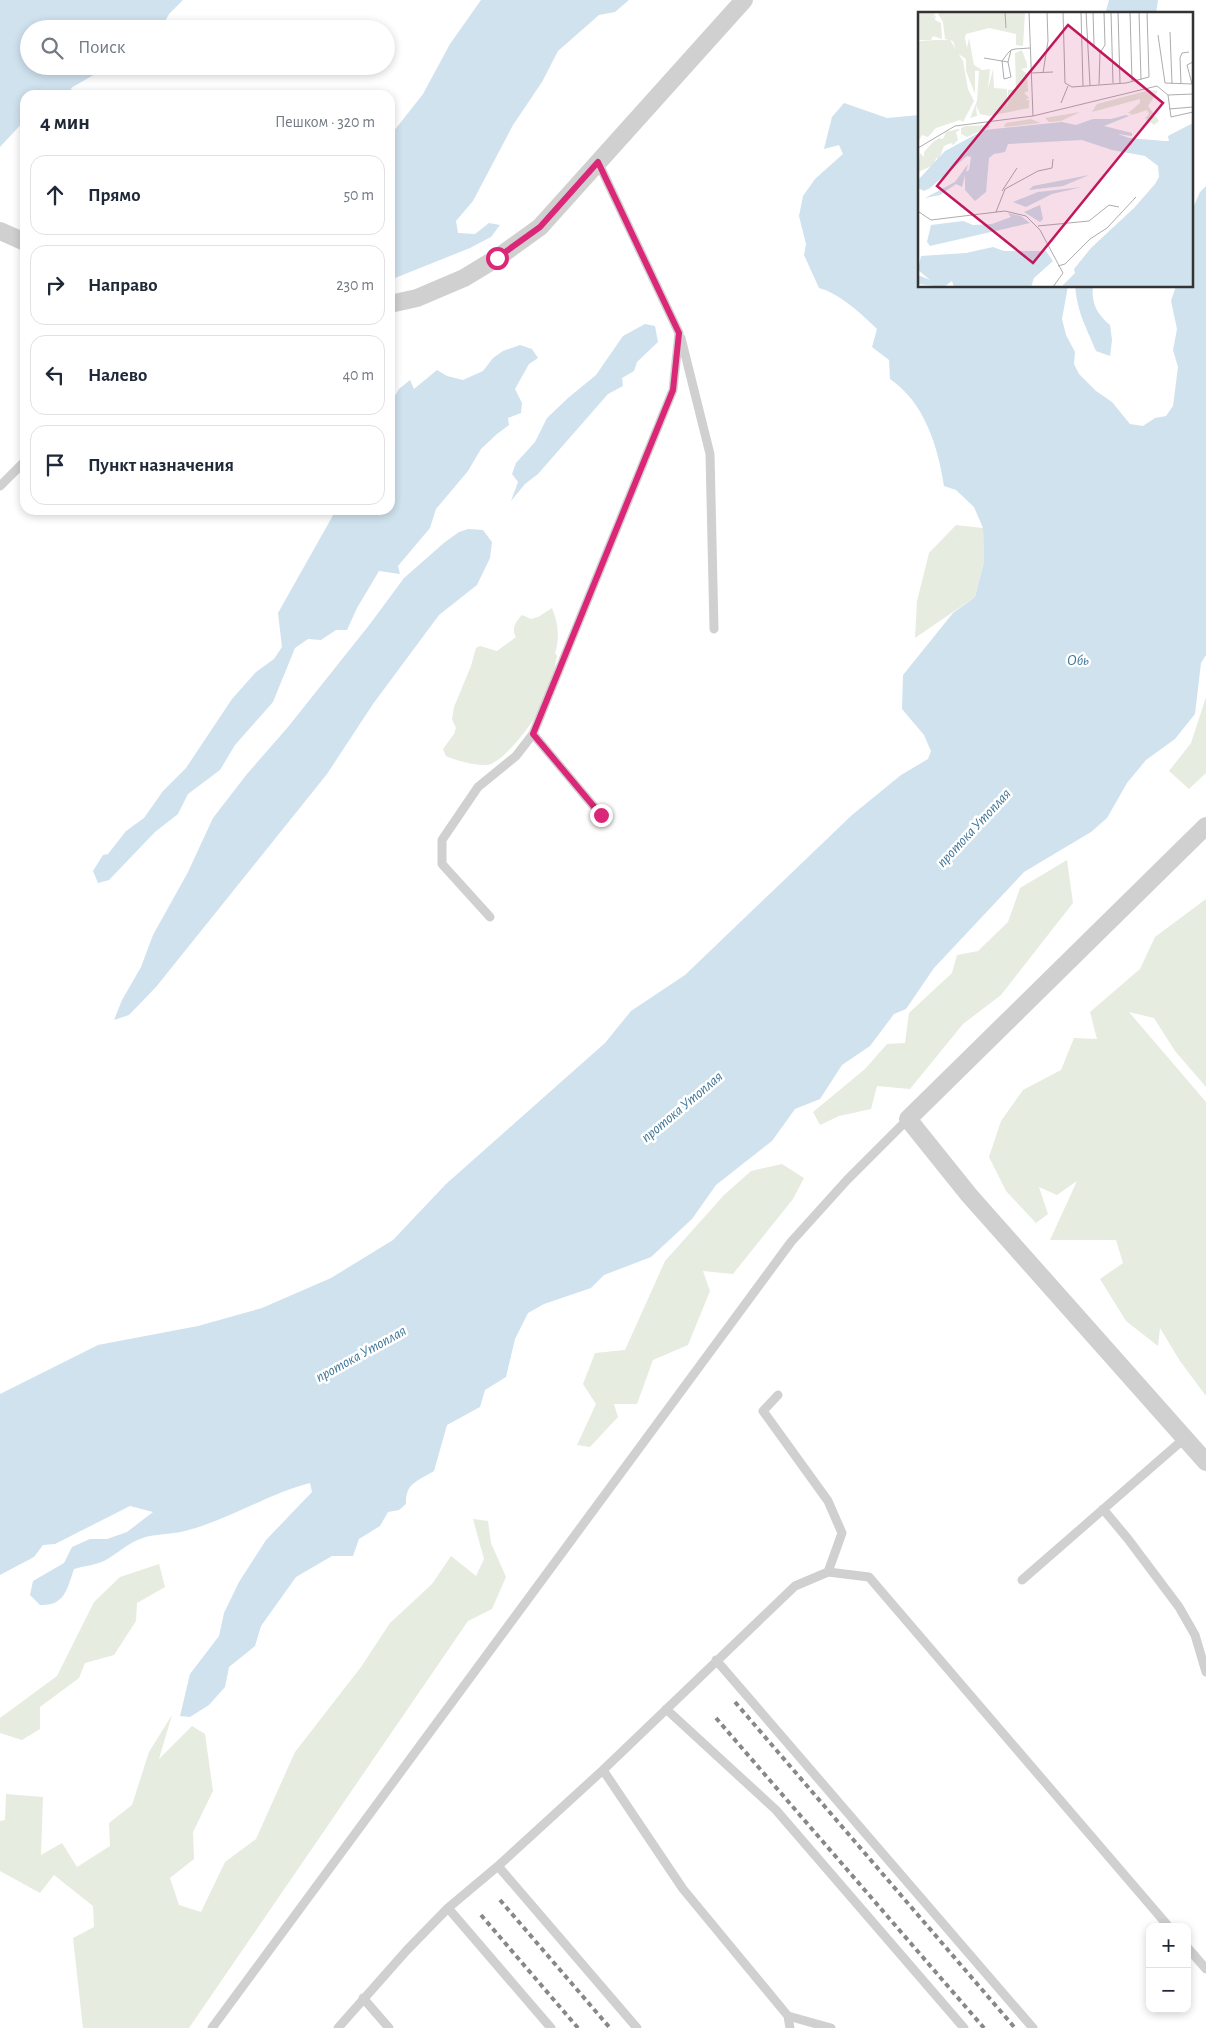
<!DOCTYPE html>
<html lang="ru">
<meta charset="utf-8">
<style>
body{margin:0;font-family:"Alegreya Sans",sans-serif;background:#f6f6f7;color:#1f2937}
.controls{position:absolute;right:15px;bottom:15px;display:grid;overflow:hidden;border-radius:10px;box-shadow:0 2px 8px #0003}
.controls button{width:45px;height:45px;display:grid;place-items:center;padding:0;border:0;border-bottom:1px solid #e0e1e3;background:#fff;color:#1f2937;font:25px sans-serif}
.stop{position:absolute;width:15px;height:15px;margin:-11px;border:4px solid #db2777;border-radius:50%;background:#fff}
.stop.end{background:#db2777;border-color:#fff;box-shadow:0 1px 5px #0008}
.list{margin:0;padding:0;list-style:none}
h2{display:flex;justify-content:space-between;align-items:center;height:65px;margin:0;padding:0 20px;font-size:21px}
h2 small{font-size:16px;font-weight:400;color:#747a83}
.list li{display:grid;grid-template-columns:32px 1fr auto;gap:15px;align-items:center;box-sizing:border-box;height:80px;margin:0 10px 10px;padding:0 10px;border:1px solid #e0e1e3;border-radius:15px}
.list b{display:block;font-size:19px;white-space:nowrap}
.list em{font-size:16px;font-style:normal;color:#747a83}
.icon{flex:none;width:28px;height:28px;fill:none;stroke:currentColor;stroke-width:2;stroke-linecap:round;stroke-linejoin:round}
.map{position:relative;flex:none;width:1206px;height:2028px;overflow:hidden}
.search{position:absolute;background:#fff;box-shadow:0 2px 8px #0003;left:20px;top:20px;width:375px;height:55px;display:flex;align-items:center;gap:12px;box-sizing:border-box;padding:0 18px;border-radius:28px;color:#747a83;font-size:19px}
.panel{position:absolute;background:#fff;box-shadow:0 2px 8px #0003;left:20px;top:90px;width:375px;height:425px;border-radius:15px}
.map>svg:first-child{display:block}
.green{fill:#e6ecdf}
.water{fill:#cfe2ee}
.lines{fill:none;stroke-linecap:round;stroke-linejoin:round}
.service{stroke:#d0d0d0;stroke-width:9}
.minor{stroke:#d0d0d0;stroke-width:18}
.rail{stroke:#888;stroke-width:4;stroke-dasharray:5 4;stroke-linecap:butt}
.route{stroke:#db2777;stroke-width:6}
.labels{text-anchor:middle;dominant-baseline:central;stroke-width:5;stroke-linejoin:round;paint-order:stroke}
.water-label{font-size:15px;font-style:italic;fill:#3f7597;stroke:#fff}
.inset-road{fill:none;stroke:#adadad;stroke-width:1}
.view{fill:#c2185b;fill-opacity:0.15;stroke:#c2185b;stroke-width:2.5}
.inset-edge{fill:none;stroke:#333;stroke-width:2.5}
</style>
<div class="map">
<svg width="1206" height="2028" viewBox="0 0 1206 2028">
<rect width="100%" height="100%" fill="#fff"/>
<!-- green -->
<path class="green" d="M956 525 983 528 984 562 975 597 915 638 917 601 929 553Z
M552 608C558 622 560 639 555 653L557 656C555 663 555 668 554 675 552 699 513 754 491 764 482 768 454 760 446 756L443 749 454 734 456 728 452 719 454 707 471 666 476 648 480 646 497 651 516 637C511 629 516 621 522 615L531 619 538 617Z
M1206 697V773L1189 789 1169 771 1191 743Z
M1067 860 1073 903 1001 995 963 1024 910 1089 877 1086 871 1109 839 1116 820 1125 813 1112 865 1069 887 1044 905 1043 909 1013 952 973 957 955 978 951 1008 922 1020 888Z
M1206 899V1087L1175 1051 1154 1018 1129 1012 1206 1102V1396L1180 1361 1160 1328 1158 1346 1126 1321 1100 1279 1123 1263 1116 1240H1050L1077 1181 1057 1195 1039 1187 1048 1214 1036 1223 1006 1191 989 1157 1001 1121 1023 1090 1061 1070 1074 1038 1097 1039 1090 1012 1140 969 1155 937Z
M782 1164 804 1178 793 1199 733 1274 703 1271 710 1291 688 1345 653 1360 637 1404H614L618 1417 590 1447 577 1445 596 1404 583 1384 595 1353 625 1350 665 1261 724 1195 751 1171Z
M473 1519 488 1521 491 1543 506 1577 492 1609 468 1621 189 2028H83L73 1938 94 1927 93 1906 54 1875 40 1893 0 1871V1821L5 1820 6 1794 43 1797 41 1855 62 1843 77 1867 110 1846 109 1823 132 1805 149 1752 172 1715 159 1759 192 1726 205 1734 213 1791 193 1832 194 1859 170 1878 179 1905 201 1912 225 1862 256 1839 295 1752 361 1667 390 1623 432 1584 451 1556 476 1576 484 1559Z
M159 1564 165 1587 137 1603 136 1621 114 1655 85 1663 79 1678 40 1707V1729L22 1740 0 1733V1718L57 1676 94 1602 120 1577Z"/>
<!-- water -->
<path class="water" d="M0 0H183L169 14 161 29H29V66H120L108 72 97 73 71 88 73 95H25V120L0 147Z
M481 0H629L615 12 599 15 558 51 542 82 513 125 473 201 456 221 458 233 475 234 489 223 500 225 491 237 470 248 390 280V136L423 94 450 44Z
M1109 0H1158L1156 14H1105Z
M844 103 887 118 920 115V286H1068L1062 319 1066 335 1075 352 1074 364 1079 374 1096 391 1112 402 1130 424 1143 426 1155 418 1166 416 1173 406 1178 367 1173 350 1177 329 1171 301 1176 286H1192V210L1200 192 1206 186V655L1201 663 1195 714 1175 739 1146 760 1127 783 1107 818 1091 832 1024 872 934 968 906 1009 894 1014 870 1046 842 1065 820 1099 795 1109 772 1141 716 1185 692 1219 651 1257 604 1275 591 1288 544 1304 528 1313 515 1339 506 1377 485 1390 480 1407 447 1425 434 1471C418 1481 405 1483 406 1504L399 1510 388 1512 380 1526 359 1539 353 1556H332L296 1577 261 1626 255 1646 229 1667 225 1687 209 1705 190 1717 180 1716 190 1674 219 1636 224 1613 239 1582 266 1540 312 1492 310 1483C267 1494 229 1520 185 1531 170 1535 155 1533 140 1539 127 1544 117 1554 104 1561 95 1565 84 1566 74 1569 67 1589 65 1606 40 1605L30 1595 33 1581 64 1563 72 1547 90 1539H107L127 1532 153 1512 130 1506 55 1544 43 1545 34 1557 0 1575V1394L98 1345 198 1326 262 1308 331 1278 393 1240 446 1184 605 1043 631 1011 685 975 852 815 901 775 928 759 931 751 924 735 902 709 903 675 953 613 975 597 984 562 983 528 974 507 956 490 944 486C938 447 925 403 890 379L889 360 872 347 877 329C863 315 839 293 819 288L804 255 806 244 799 216 803 196 815 179 843 154 839 145 824 149 832 117Z
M1075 286H1093C1091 303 1097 314 1110 325L1112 340 1110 356 1096 351C1086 326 1078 315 1075 286Z
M645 324 655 326 658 342 637 362 634 371 622 378 623 386 608 394 538 474 525 484 511 501 518 482 512 474 516 463 535 442 547 418 568 398 596 375 623 336Z
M520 345 532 349 538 358 529 364 515 389 522 403 521 413 508 418 509 425 497 434 481 449 468 471 436 509 430 528 398 566 400 574 379 571 357 608 347 630H336L321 640 308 639 295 648 273 702 235 745 220 770 188 794 178 814 155 832 109 880 98 883 93 871 103 855 108 854 126 831 144 818 163 791 186 768 232 699 256 672 274 659 282 647 278 613 336 510H390V404L399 389 410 380 414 389 437 370 447 376 463 380 483 371 493 358 503 351Z
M468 529 483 530 492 542 490 558 477 585 439 615 373 704 327 774 156 987 129 1015 114 1020 122 1000 141 967 153 935 188 872 213 818 247 774 288 727 370 624 404 578 445 542 459 532Z"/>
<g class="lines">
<!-- service -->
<path class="service" d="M681 338 710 454 714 629
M0 486 25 461
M533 734 601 815
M490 917 442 864V840L478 787 516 756 533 734 673 390 679 333 598 162
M778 1395 763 1411 828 1501 842 1533 828 1572
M1103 1509 1128 1539 1179 1607 1195 1635 1206 1672
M1022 1580 1185 1438
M716 1660 1033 2028
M666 1709 776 1810 964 2028
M603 1770 683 1889 788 2016 790 2028
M498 1866 637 2028
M448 1908 551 2028
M1187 1947 1206 1969
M363 1998 389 2028
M788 2016 831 2028
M212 2028 791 1242 847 1180 908 1119
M338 2028 407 1950 448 1908 498 1866 603 1770 795 1586 828 1572 869 1577 1169 1927"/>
<!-- minor -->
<path class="minor" d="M0 231 25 242
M390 304 417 298 464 278 497 258 540 227 744 0
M1206 826 908 1119 969 1195 1206 1462"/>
<!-- rail -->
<path class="rail" d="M735 1702 1015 2028
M716 1718 984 2028
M500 1900 610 2028
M481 1915 578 2028"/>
</g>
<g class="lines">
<!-- route -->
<path class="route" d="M497 258 540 227 598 162 679 333 673 390 533 734 601 815"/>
</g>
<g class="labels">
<!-- water labels -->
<g class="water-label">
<text x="1078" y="660">Обь</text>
<text transform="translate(974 828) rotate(-47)">протока Утоплая</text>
<text transform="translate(682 1107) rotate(-40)">протока Утоплая</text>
<text transform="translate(361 1354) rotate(-29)">протока Утоплая</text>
</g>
</g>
<!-- overview -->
<g transform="translate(918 12)">
<rect width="275" height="275" fill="#fff"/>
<path d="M0 0H17L15 6 18 2 17 8 23 11 24 27 15 24 13 28H0ZM19 0H107L105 34 98 33V22L71 16 48 22 47 26 49 36 51 26 56 53 64 58 72 57 70 77 75 57 76 76 89 77 90 98V78L98 77 97 41 104 38 109 52V56L103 57 109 62 110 79 106 81 111 86 107 88H111V96L71 104 62 102 58 93 59 104 52 106 59 89 61 59H57V82L48 59V47L39 41 35 29 27 27 25 10ZM19 28H32L45 49 50 77 56 89 45 110 42 108 18 116 10 125 4 123 0 130V29ZM232 78 240 79 230 94 241 109 236 113 227 106 231 102 229 98 211 104 214 102 210 101 222 91V87L174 100 179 92ZM162 100 143 109 131 110 127 106ZM113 107 122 111 86 115 88 111ZM71 113 72 115 49 125 43 122V116L48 114ZM40 117 42 118 38 120 40 128 35 133 33 131 26 134 21 147 18 146 16 153 0 160 2 141 6 145V140L15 130 21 126 25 127 28 120Z" fill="#e6ecdf"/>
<path d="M208 103 211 104 186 114 214 121V124L200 122 211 126 247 129H251L250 124 275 111V275H143L157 261 156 257 173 236 216 196 237 172 241 165 240 154 227 144 194 138 164 128 90 132 87 140 76 142 71 146 68 180 57 189 47 178V163L44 175 38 172 22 183 7 186 37 170 50 152 48 160 51 158 53 145 49 144 12 176 6 179 0 176V168L27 139 66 118 144 110 158 113 175 107H193ZM171 163 145 174 111 178 115 174ZM164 175 134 182 108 195 95 190 120 180ZM122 193 125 207 122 210 106 200ZM90 201 103 204 112 211 12 234 9 230 13 213 45 209 55 213 74 212 93 205ZM75 235 86 239H128L135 249 116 266 113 275H36L34 269 26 275 0 272V263L12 268 0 258 3 244 48 241Z" fill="#cfe2ee"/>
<path class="inset-road" d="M87 0 88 16M145 0 147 71 154 75 208 71 231 65 229 0M163 0 165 74M168 0 172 73M175 0 176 33 182 41M193 0 195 71M200 0 202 71M212 0 214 69M221 0 223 68M252 20 254 72M240 23 247 71 275 72M93 38 90 50 93 65 86 67 84 49 90 41 93 38 97 37 112 36M66 46 90 50M113 61 135 60M125 61 130 29 129 0M181 72 182 41 187 33 186 0M263 72 262 46 264 41 271 40M274 72 269 53 275 50M250 83 275 82M143 91 150 74M251 97 275 95M115 104 239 74 250 83 253 105 275 100M0 136 37 114 115 104 111 0M84 179 99 156M1 200 13 208 87 199 108 204 122 218 145 261 135 275M78 200 87 177 120 159 134 156 135 147M120 214 171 209 191 193 201 195M140 254 147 252 172 227 189 216 218 185"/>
<path class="view" d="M150 13 245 91 115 251 19 174Z"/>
<rect width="275" height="275" class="inset-edge"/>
</g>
</svg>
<div class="controls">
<button>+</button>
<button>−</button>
</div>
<div class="stop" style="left:497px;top:258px"></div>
<div class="stop end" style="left:601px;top:815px"></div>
<div class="search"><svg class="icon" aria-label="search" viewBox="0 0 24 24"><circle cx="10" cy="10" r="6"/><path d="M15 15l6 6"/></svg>Поиск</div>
<section class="panel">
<h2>4 мин<small>Пешком · 320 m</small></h2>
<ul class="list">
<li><svg class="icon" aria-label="ahead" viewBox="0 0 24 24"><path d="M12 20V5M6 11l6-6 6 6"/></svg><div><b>Прямо</b></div><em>50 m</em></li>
<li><svg class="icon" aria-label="right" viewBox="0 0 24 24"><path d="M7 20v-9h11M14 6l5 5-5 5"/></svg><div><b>Направо</b></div><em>230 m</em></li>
<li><svg class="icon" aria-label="left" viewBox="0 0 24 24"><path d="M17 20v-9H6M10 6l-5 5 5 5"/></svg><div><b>Налево</b></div><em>40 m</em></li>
<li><svg class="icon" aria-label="arrive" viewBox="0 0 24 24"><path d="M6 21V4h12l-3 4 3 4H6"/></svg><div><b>Пункт назначения</b></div></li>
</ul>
</section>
</div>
